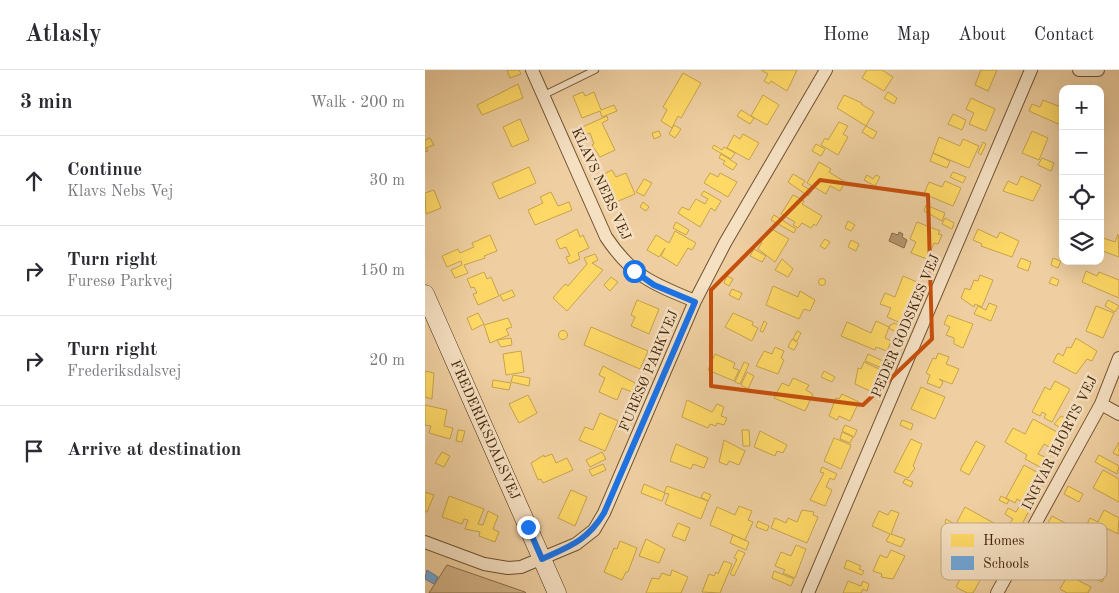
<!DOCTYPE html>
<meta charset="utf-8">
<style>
body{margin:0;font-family:"Old Standard TT",serif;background:#f7f7f7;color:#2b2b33}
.controls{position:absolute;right:15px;top:15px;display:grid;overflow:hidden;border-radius:10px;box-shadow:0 5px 20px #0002}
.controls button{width:45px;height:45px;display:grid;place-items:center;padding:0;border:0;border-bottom:1px solid #e1e1e2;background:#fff;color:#2b2b33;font:25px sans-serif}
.stop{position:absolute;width:15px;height:15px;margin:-11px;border:4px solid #1a73e8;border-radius:50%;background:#fff}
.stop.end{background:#1a73e8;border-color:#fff;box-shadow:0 1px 5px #0008}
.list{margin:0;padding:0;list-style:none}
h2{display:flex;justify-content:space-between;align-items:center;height:65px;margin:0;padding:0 20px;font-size:21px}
h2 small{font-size:16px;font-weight:400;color:#7c7c81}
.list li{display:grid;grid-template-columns:32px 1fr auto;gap:15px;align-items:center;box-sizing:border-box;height:90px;padding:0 20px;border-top:1px solid #e1e1e2}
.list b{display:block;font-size:19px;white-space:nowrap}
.list p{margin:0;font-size:16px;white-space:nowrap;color:#7c7c81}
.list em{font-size:16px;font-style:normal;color:#7c7c81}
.icon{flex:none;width:28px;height:28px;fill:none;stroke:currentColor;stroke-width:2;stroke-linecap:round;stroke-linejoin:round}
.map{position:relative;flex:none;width:694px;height:523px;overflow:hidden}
header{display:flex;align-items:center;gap:30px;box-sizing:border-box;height:70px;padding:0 25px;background:#fff;border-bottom:1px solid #e1e1e2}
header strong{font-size:24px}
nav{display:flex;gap:28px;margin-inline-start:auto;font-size:18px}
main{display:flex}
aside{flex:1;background:#fff}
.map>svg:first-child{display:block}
.green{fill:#d2b388;stroke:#8c6e4a}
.water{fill:#b5966e;stroke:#886a46}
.homes{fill:#ffd966;stroke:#c7a44b}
.schools{fill:#6fa8dc;stroke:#62829d}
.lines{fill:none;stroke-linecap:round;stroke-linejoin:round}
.lane-casing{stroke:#705230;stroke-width:8}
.street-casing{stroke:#705230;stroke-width:14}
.secondary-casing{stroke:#45280b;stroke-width:19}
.lane{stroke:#f5e0c2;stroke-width:6}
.street{stroke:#f5e0c2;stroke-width:12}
.secondary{stroke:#f5e0c2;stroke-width:18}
.route{stroke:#1a73e8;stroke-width:6}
.marked{fill:none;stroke:#c74f0c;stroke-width:4;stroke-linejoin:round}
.labels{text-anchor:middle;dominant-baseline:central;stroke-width:5;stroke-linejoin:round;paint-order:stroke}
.street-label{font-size:14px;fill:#45280b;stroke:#f5e0c2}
.key{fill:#f5e0c2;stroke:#c0a98b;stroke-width:1}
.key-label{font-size:14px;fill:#45280b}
</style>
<header>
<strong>Atlasly</strong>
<nav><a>Home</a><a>Map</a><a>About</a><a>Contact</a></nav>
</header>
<main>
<aside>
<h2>3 min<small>Walk · 200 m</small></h2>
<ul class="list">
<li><svg class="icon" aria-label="ahead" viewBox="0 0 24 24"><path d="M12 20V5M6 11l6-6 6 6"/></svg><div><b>Continue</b><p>Klavs Nebs Vej</p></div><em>30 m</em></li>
<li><svg class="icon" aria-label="right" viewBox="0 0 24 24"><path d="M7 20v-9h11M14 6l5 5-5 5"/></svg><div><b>Turn right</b><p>Furesø Parkvej</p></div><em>150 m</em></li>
<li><svg class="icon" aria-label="right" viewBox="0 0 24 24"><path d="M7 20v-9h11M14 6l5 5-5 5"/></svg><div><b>Turn right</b><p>Frederiksdalsvej</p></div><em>20 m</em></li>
<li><svg class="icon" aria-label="arrive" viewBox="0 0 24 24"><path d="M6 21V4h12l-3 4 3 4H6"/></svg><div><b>Arrive at destination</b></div></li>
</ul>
</aside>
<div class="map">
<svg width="694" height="523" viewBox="0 0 694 523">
<rect width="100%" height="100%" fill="#efcfa1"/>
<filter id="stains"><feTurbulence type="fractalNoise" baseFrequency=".004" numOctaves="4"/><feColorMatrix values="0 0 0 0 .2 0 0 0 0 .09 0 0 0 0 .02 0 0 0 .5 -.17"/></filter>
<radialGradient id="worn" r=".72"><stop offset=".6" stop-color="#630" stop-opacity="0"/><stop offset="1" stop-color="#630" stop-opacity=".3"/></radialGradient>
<!-- green -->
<path class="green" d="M22 495 100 522 101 523H4Z"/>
<!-- water -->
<path class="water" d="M474 162 478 164 477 167 482 170 479 178 464 171 467 163 473 165Z"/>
<!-- homes -->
<path class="homes" d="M82 0H94L96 4 85 8Z
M336 0H372L362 21 346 11 344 14 339 11 343 4Z
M442 0H457L468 7 459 21 437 8Z
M556 0H572L563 21 550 15Z
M258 3 276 13 256 48 253 46 247 58 236 51 242 40 238 37Z
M93 14 98 28 57 45 52 35Z
M158 22 160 26 169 22 176 40 189 35 192 41 177 47 175 41 157 48 148 26Z
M463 22 472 28 469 34 459 28Z
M338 25 354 35 342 55 326 46Z
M419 25 437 33 436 34 449 42 441 56 412 38Z
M546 28 570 39 561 61 544 54 549 43 541 39Z
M618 30 638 38V56L604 41 607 34 615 37Z
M316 40 329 48 325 54 312 46Z
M528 44 541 50 537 60 523 54Z
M182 46 183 50 177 53 190 80 175 87 167 75 169 74 165 63 156 67 153 59Z
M95 49 104 70 87 77 78 57Z
M414 52 423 56 418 64 423 67 413 85 396 75 400 68 403 70Z
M249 55 256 59 250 68 244 64Z
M441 56 452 62 448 69 437 62Z
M234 61 236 66 229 69 227 63Z
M607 61 623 68 614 90 597 83Z
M318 64 334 73 324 90 302 78 309 65 315 69Z
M514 67 535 76 538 69 554 76 544 98 508 83Z
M5 68 9 75 1 78 3 81 0 82V70Z
M558 72 561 74 556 85 553 83Z
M391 74 400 79 396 86 387 81Z
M289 75 297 80 299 77 310 83 306 89 287 78Z
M508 83 525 91 522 98 505 91Z
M296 84 312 94 308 100 298 94 300 91 294 88Z
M617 88 629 93 626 101 613 95Z
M394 92 406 99 404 102 420 112 415 121 405 116 401 124 382 113Z
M104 97 111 113 74 129 67 113Z
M187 100 191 107 201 103 210 124 191 132 179 104Z
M528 102 541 107 538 113 525 107Z
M285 103 293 107 295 103 312 112 303 127 279 113Z
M368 104 380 111 377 115 387 121 383 126 363 112Z
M442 105 448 109 451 105 455 107 450 116 439 110Z
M596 106 616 115 608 131 578 121 583 111 592 115Z
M219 109 227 113 219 126 211 122Z
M520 111 536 118 528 136 499 124 504 112 517 117Z
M9 120 16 138 1 144 0 123Z
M279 121 296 131 290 141 286 138 275 157 253 143 257 137 264 140 271 129 280 134 283 129 276 125Z
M126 122 133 136 144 132 147 140 110 155 103 140 118 133 115 127Z
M368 125 379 131 377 134 397 146 391 156 389 154 386 158 377 153 373 158 368 155 370 152 356 144Z
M218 132 224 137 221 141 215 137Z
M501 135 520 143 517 151 499 141Z
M349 145 371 159 369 163 346 150Z
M520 148 529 153 527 159 517 154Z
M423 151 430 155 426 161 420 158Z
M251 152 264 160 261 165 248 158Z
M492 152 515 161 513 164 517 165 513 174 509 173 502 189 486 183 491 172 485 169Z
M345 158 364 169 350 192 333 179 337 172 335 171Z
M152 159 155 167 158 165 164 178 153 183 155 189 144 194 141 187 145 186 141 177 135 179 131 170Z
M553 159 572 168 575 162 594 171 587 187 556 176 557 174 548 170Z
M250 161 271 173 267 180 263 178 252 196 236 186 240 178 234 187 222 180 231 165 244 173Z
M693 164 694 187 675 180V167L690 172Z
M65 165 72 181 59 186 60 188 39 195 43 203 30 208 26 200 37 195 36 191 22 197 17 186 33 179 35 183 49 177 47 173Z
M400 169 405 172 400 179 395 176Z
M426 170 434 174 431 181 423 177Z
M329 179 341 186 337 192 325 186Z
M170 184 173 190 167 193 178 200 142 241 128 228 140 214 143 216 162 194 159 188Z
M596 188 606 192 603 201 592 197Z
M628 188 636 191 633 198 626 195Z
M357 189 368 199 363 207 350 200Z
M661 201 672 206 674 202 694 210V228L657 212Z
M59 202 62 209 66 207 74 226 53 235 48 224 52 223 49 217 46 218 42 209Z
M555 205 568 210 557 237 550 234 549 237 536 228 540 218 545 220 549 210 553 211Z
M302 206 308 209 304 216 299 213Z
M478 206 494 213 481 244 484 246 480 255 462 247 466 238 455 234 460 223 470 227Z
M186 207 193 212 185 221 179 215Z
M627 207 634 210 632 216 624 213Z
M393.5 212a3.5 3.5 0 1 1 7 0a3.5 3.5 0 1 1-7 0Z
M348 216 373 227 375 221 390 230 385 241 379 239 374 249 341 235Z
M307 219 317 223 314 230 304 225Z
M87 220 90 226 78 231 75 225Z
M212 230 234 239 224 264 206 256 210 247 206 245Z
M683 230 694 236 690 242 680 236Z
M564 233 572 236 566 251 549 244 553 236 561 240Z
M671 236 689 243 678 268 661 261Z
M53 243 59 254 47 260 42 248Z
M308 243 328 252 327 255 333 258 327 271 300 257Z
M523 245 548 254 538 278 529 274V268L521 265 525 257 519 254Z
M83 248 87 257 81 259 84 265 65 273 59 255Z
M339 251 342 253 338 262 335 261Z
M451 251 464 257 460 268 466 271 462 281 451 277 450 280 416 266 422 252 446 263Z
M469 253 477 257 475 263 465 259 464 256Z
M166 257 223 281 215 299 159 275Z
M133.5 265a4.5 4.5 0 1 1 9 0a4.5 4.5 0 1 1-9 0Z
M372 261 376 263 372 271 368 269Z
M86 268 87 275 76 277 72 270Z
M651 268 672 281 667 291 662 289 651 304 628 292 633 283 638 286 642 277 646 278Z
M367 269 373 273 369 280 363 277Z
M350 277 359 281 356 288 359 290 353 304 331 296 339 281 347 284Z
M96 281 99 302 81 305 78 284Z
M513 283 524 287 521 294 534 299 527 314 514 309 518 312 515 318 502 313 505 305 501 303 508 288 511 289Z
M290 284 310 293 308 298 314 300 309 311 283 300Z
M443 284 460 292 457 298 440 291Z
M319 292 324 294 315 314 310 312Z
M439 292 454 299 452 305 454 306 445 321 430 314 433 298 436 299Z
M178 296 210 313 207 322 197 318 192 330 174 322 180 308 174 305Z
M0 301 9 303 7 329 0 327Z
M399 301 410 307 407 312 396 307Z
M322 302 329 306 323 319 316 315Z
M88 305 105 308 104 316 86 312Z
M368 308 384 315 381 320 388 324 380 341 349 328 357 313 364 316Z
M68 310 86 313 84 320 67 317Z
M630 311 645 319 627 352 619 348 621 344 617 342 615 346 607 342 620 317 625 320Z
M496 317 520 327 510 349 486 339Z
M417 324 434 332 425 351 414 346 412 350 404 346 411 328 414 329Z
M103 325 112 343 94 353 84 334Z
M262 330 287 342 292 334 299 337 296 346 302 348 299 355 292 353 291 356 285 354 283 358 257 347Z
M0 335 22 340 19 356 28 358 25 369 4 363 6 356 0 355Z
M175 343 193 351 180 381 154 370 160 357 168 360Z
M636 346 644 350 639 360 629 354Z
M608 349 634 363 626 378 619 374 613 384 624 389 619 399 600 389 602 385 580 372 588 358 600 364Z
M477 350 488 354 486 360 475 355Z
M420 355 432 360 429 367 417 361Z
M33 360 40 361 37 372 31 371Z
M317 360H324L325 376H318Z
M335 361 362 375 358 383 352 381 350 386 329 377Z
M417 362 428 367 425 373 415 369Z
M409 368 426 375 416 399 399 391Z
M486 369 497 374 488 396 490 398 483 408 469 402Z
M299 370 320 381 314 395 304 391 302 395 294 392Z
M551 371 560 376 544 405 535 400Z
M694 372V386L688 383Z
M251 374 283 388 279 398 268 394 266 399 245 391Z
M17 382 25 386 19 397 10 393Z
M177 382 181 389 165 397 161 390Z
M127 384 131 393 142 388 148 400 118 413 116 409 113 410 106 393 119 385V387Z
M674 385 694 396 692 404 670 392Z
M178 394 181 400 167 406 164 400Z
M599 395 615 404 599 433 606 437 595 458 585 453 588 449 580 444 583 438 591 442 597 432 592 429 590 433 581 428Z
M397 397 412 404 409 410 405 408 401 417 407 420 400 436 385 430 399 403 395 402Z
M678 400 694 409V432L668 418Z
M480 409 488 412 486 417 478 413Z
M219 414 240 423 237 431 216 423Z
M242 416 283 431 276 449 240 434 244 424 239 423Z
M643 416 658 424 654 432 639 424Z
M146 420 162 427 150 456 133 448Z
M0 422 9 425 2 442H0Z
M279 422 286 425 283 431 276 427Z
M24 426 59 439 53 454 58 455 63 441 73 446 68 459 74 462 70 472 54 466 55 462 40 459 43 450 39 449 37 454 17 447Z
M576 426 584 430 582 434 574 430Z
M314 436 327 441 323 450 328 452 320 470 285 455 292 437 310 445Z
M540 437 583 461 574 477 531 454Z
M377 440 389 442 388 445 393 447 382 473 346 458 350 448 361 453 363 448 372 452Z
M466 440 474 443 466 464 480 469 476 477 461 471 465 464 447 456 454 441 463 445Z
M679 440 694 448 693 464 679 457 674 466 660 458 665 448 673 452Z
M627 446 640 453 635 462 622 455Z
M521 449 531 455 530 458 520 453Z
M333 451 344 456 342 461 331 457Z
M253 453 265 458 260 471 247 466Z
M308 465 324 472 321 480 305 473Z
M221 469 240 479 234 493 214 486Z
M195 471 212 478 203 502H201L197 510 179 502 189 478 192 479Z
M371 475 381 479 370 508 358 503 360 500 350 496 356 482 366 486Z
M539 475 550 481 552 476 577 491 573 499 564 494 548 523H542L531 517 544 492 534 486Z
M313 480 320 483 309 506 305 504 312 489 309 488Z
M466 480 480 486 468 509 456 507 457 504 448 501 455 485 462 488Z
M422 490 436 496 434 499 439 501 437 505 419 498Z
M299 491 307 494 295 523 277 522 284 504 289 506 291 502 293 504Z
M247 500 263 507 256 523H221L227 508 234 509 237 503 245 506Z
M349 501 369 509 366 516 347 508Z
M675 503 680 506 677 512 672 509Z
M643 505 666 517 663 523H642L635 519Z
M423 511 436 516 438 511 444 514 442 521 438 519 436 523H418Z"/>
<!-- schools -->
<path class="schools" d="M2 500 13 507 9 514 0 509Z"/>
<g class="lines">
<defs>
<path id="lane" d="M119 25 170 0"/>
<path id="street" d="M107 0 181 167C207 206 228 214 270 231
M654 0H673
M676 334 694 344
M0 472 59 494 83 498 96 497 151 474 169 460 179 443 270 231 300 173 401 0
M383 523 606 0
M572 523 676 334 694 288"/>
<path id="secondary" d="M0 224 132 523"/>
</defs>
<!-- lane casing -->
<use href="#lane" class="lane-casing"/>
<!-- street casing -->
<use href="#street" class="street-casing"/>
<!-- secondary casing -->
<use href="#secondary" class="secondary-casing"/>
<!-- lane -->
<use href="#lane" class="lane"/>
<!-- street -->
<use href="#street" class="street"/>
<!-- secondary -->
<use href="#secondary" class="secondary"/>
</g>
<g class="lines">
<!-- route -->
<path class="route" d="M103 457 117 489C145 476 162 471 179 443L270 232 229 215 209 201"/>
</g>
<!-- marked area -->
<path class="marked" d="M395 110 503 125 507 269 438 335 286 316V220Z"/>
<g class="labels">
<!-- street labels -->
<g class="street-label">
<text transform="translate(176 114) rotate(65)">KLAVS NEBS VEJ</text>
<text transform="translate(481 256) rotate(-67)">PEDER GODSKES VEJ</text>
<text transform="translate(224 301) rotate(-67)">FURESØ PARKVEJ</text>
<text transform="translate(60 360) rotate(66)">FREDERIKSDALSVEJ</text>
<text transform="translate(635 373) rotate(-63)">INGVAR HJORTS VEJ</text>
</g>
</g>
<!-- legend -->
<rect x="516" y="453" width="166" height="57" rx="8" class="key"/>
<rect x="526" y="464" width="23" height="13" fill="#ffd966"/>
<rect x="526" y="486" width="23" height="14" fill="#6fa8dc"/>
<g class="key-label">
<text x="558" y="475">Homes</text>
<text x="558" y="498">Schools</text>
</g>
<rect width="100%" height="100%" filter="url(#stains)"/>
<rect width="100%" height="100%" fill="url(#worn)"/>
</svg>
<div class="controls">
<button>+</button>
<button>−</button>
<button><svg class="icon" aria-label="locate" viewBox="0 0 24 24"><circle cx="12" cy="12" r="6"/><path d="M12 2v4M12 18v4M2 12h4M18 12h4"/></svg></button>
<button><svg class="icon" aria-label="layers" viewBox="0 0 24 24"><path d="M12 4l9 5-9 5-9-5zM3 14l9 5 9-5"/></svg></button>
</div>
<div class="stop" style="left:209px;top:201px"></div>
<div class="stop end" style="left:103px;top:457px"></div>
</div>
</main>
